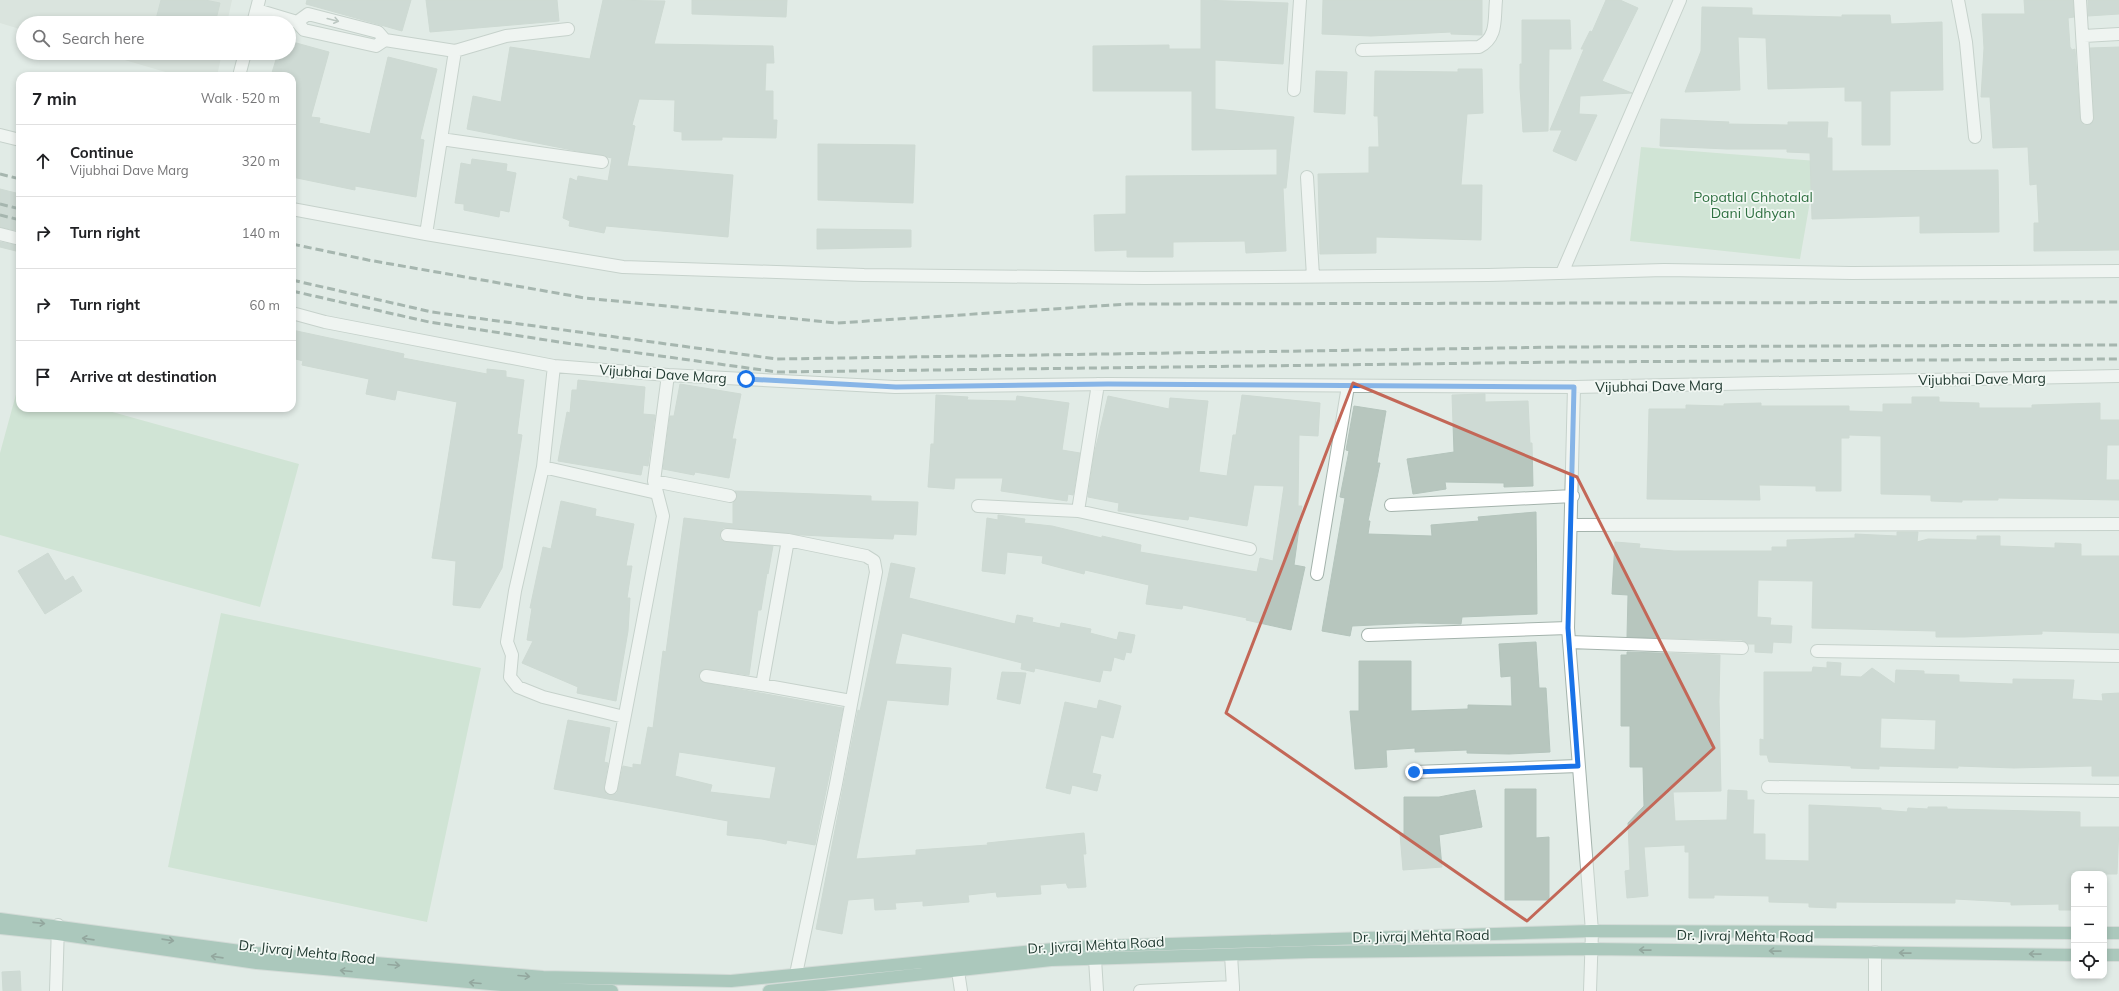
<!DOCTYPE html>
<meta charset="utf-8">
<style>
body{margin:0;font-family:Mulish,sans-serif;background:#f2f2f2;color:#202124}
.controls{position:absolute;right:12px;bottom:12px;display:grid;overflow:hidden;border-radius:8px;box-shadow:0 2px 6px #0003}
.controls button{width:36px;height:36px;display:grid;place-items:center;padding:0;border:0;border-bottom:1px solid #e0e0e0;background:#fff;color:#202124;font:20px sans-serif}
.stop{position:absolute;width:12px;height:12px;margin:-9px;border:3px solid #1a73e8;border-radius:50%;background:#fff}
.stop.end{background:#1a73e8;border-color:#fff;box-shadow:0 1px 4px #0008}
.list{margin:0;padding:0;list-style:none}
h2{display:flex;justify-content:space-between;align-items:center;height:52px;margin:0;padding:0 16px;font-size:17px}
h2 small{font-size:13px;font-weight:400;color:#757577}
.list li{display:grid;grid-template-columns:26px 1fr auto;gap:12px;align-items:center;box-sizing:border-box;height:72px;padding:0 16px;border-top:1px solid #e0e0e0}
.list b{display:block;font-size:15px;white-space:nowrap}
.list p{margin:0;font-size:13px;white-space:nowrap;color:#757577}
.list em{font-size:13px;font-style:normal;color:#757577}
.icon{flex:none;width:22px;height:22px;fill:none;stroke:currentColor;stroke-width:2;stroke-linecap:round;stroke-linejoin:round}
.map{position:relative;flex:none;width:2119px;height:991px;overflow:hidden}
.search{position:absolute;background:#fff;box-shadow:0 2px 6px #0003;left:16px;top:16px;width:280px;height:44px;display:flex;align-items:center;gap:10px;box-sizing:border-box;padding:0 14px;border-radius:22px;color:#757577;font-size:15px}
.panel{position:absolute;background:#fff;box-shadow:0 2px 6px #0003;left:16px;top:72px;width:280px;height:340px;border-radius:12px}
.map>svg:first-child{display:block}
.built{fill:#d0dbd4}
.green{fill:#bbdbc0}
.building{fill:#b7c6be;stroke:#b4c4bc;fill-rule:evenodd}
.lines{fill:none;stroke-linecap:round;stroke-linejoin:round}
.minor-casing{stroke:#a4b3ac;stroke-width:14}
.major-casing{stroke:#c1c8c6;stroke-width:14}
.minor{stroke:#fff;stroke-width:12}
.major{stroke:#689e8a;stroke-width:12}
.rail{stroke:#5d766d;stroke-width:3;stroke-dasharray:8 4;stroke-linecap:butt}
.oneway{stroke:#909d98}
.oneway2{stroke:#345448}
.route{stroke:#1a73e8;stroke-width:5}
.marked{fill:none;stroke:#c36757;stroke-width:3;stroke-linejoin:round}
.labels{text-anchor:middle;dominant-baseline:central;stroke-width:3.5;stroke-linejoin:round;paint-order:stroke}
.park-label{font-size:14px;fill:#2f7041;stroke:#f2f8f4}
.street-label{font-size:14px;fill:#223b32;stroke:#f2f8f4}
</style>
<div class="map">
<svg width="2119" height="991" viewBox="0 0 2119 991">
<rect width="100%" height="100%" fill="#e1ebe6"/>
<!-- built -->
<path class="built" d="M0 0H232L227 23H23V30L0 23Z
M101 53H222L217 76H179Z"/>
<!-- green -->
<path class="green" d="M1641 147 1817 161 1800 259 1630 241Z
M18 387 20 388V408H98L299 464 260 607 0 535V453Z
M221 613 481 668 427 922 168 867Z"/>
<!-- building -->
<path class="building" d="M161 0H205L220 3 215 23H155Z
M307 0H411L402 31 306 4Z
M426 0H557L559 21 430 32Z
M603 0 665 1 654 44 773 46 774 63H766L765 91H773V120H777L776 138 722 137V140H682V132L674 131 675 100 639 99 632 125 635 126 627 166 733 175 728 237 606 226 604 233 569 226 570 221 563 218 570 178 577 181 578 176 608 181 612 158 467 129 473 96 501 102 510 47 590 59Z
M692 0H787L786 17 692 14Z
M1201 0 1288 3 1283 64 1215 60V109L1294 117 1286 188H1283L1286 251 1246 253 1245 241 1173 242V257H1127V250L1095 251 1094 215 1126 214V176L1277 175V149L1192 150V91H1093V46L1169 45V49H1201Z
M1323 0H1482V35L1451 34V32L1371 36 1322 34Z
M1606 0H1620L1638 8 1602 81 1632 93 1580 96 1579 114 1597 115 1576 161 1553 151 1562 130H1550L1584 49H1581L1590 31 1592 32Z
M2024 0H2073L2074 17 2068 18 2070 47 2072 50 2075 49 2080 118 2084 125 2091 124 2094 118 2090 48 2119 47V250L2034 251V223H2039L2037 184 2030 185 2028 147 1993 148 1990 97H1981L1984 48 1982 14H2025Z
M2088 0H2119V14L2088 16Z
M1702 7 1752 8V15L1842 17V15H1890L1891 24 1942 22 1943 90 1890 91V145H1862V101H1845V87L1768 89 1766 38 1738 37 1740 90 1685 92 1701 51Z
M1522 20H1570L1571 49H1549L1548 131 1523 132 1520 88V64H1522Z
M289 41 329 52 311 117 320 118 319 123 370 134 388 57 437 69 420 139 424 140 416 197 355 186V190L292 177V76H271L278 53H289Z
M1458 69H1482L1483 113 1467 114 1461 185H1482L1481 240 1376 237V253L1320 254 1318 174 1369 173V147H1379L1378 116H1374L1375 71 1458 72Z
M1316 71 1347 72 1345 114 1314 112Z
M1661 119 1729 122 1728 124 1788 125V122H1828L1827 138H1832V171L1998 170 1999 232 1920 233V216L1812 219 1810 153 1787 152V149H1727L1660 146Z
M818 144 915 145 913 203 818 200Z
M472 159 507 164 506 171 516 173 509 212 500 210 499 217 464 210V204L455 203 461 163 471 165Z
M0 189 20 194V231L0 227Z
M817 229 911 230V247L817 249Z
M0 242 20 246V252L0 247Z
M292 330 404 354 403 358 487 374V369L506 371V377L524 380 517 434 522 435 502 568 480 608 453 605 456 561 432 558 457 402 397 390 395 400 366 394 369 379 302 365 303 361 292 358Z
M578 380 645 387 643 414 655 415 648 466 643 465 641 475 558 461 567 412 570 413 572 390H577Z
M680 384 741 394 732 439H736L729 478 695 472 694 475 663 469 670 416H674Z
M1485 394V402L1528 401 1530 443H1532L1533 486 1504 487V483L1445 482 1446 489 1413 494 1407 459 1454 452 1452 395Z
M936 395 968 397 967 400 1016 401 1017 396 1069 403 1062 450 1080 453 1073 495 1068 494 1067 501 1001 491 1003 478H955L954 489 928 487 931 444H934Z
M1242 395 1320 403 1318 436 1299 435 1298 506H1302L1294 565 1305 567 1291 630 1246 620 1247 618 1183 605 1182 609 1146 604 1149 585 1085 570 1084 574 1042 563 1043 556 1007 552 1005 574 982 571 987 518 998 520V515L1025 519 1024 523 1052 526 1102 538V536L1141 545 1140 552 1257 572 1260 558 1273 561 1284 486 1254 485 1247 526 1189 516 1188 520 1118 511 1119 503 1088 497 1094 455 1108 396 1169 409 1170 398 1208 401 1199 472 1227 476 1233 435H1236Z
M1912 397H1939V402L1979 403V408H2032V405L2100 403V420H2119V445H2107L2106 480H2119V500L1998 498V500H1962V502L1931 501V495L1881 494V436L1849 435V438H1841V491H1816V486L1759 485 1760 500 1647 499 1649 409H1686V405L1724 406V404L1761 403V406H1849V411L1883 412V404H1912Z
M1354 406 1386 411 1377 463H1380L1368 521H1370L1368 534 1432 536 1431 525 1479 521 1478 517 1536 512 1537 614 1462 617 1461 624 1417 623 1352 626 1350 636 1322 631 1345 498 1340 497 1349 451 1346 450Z
M735 491 871 496V501L918 502 916 535 894 534 893 539 842 537 802 535 728 528H723L720 534V539L726 542 773 546 768 574 767 573 761 610H758L749 675 707 669 700 672 699 679 705 683 843 708 815 845 787 840 786 844 762 839 727 835 728 821 554 789 568 720 610 728 604 762 608 763 604 787 606 794 613 795 617 793 623 766 633 768V764L641 765 648 727 653 728 663 651 666 652 684 518 733 524V503L737 497ZM679 752 776 767 770 799 710 792 712 785 675 776Z
M561 501 596 509 595 516 634 524 626 566H632L627 598H630L628 631 616 701 577 693 578 687 522 663 533 641 527 640 532 608H530L543 547 551 549Z
M1897 532H1918L1917 542 1928 539 1977 540V536H2000V546L2055 548V543L2081 544V556H2119V633L2042 631V634L1964 637H1936V631L1812 628 1813 581 1758 580 1757 617 1771 618 1770 625 1792 626 1791 643 1773 642 1772 653 1755 652V644H1748L1742 640 1627 637 1628 595 1612 594 1615 542 1640 544 1639 548 1674 551H1772V547H1787V540L1855 538V534L1897 536Z
M48 553 65 581 73 576 82 591 45 614 18 571Z
M891 563 915 568 909 598 1015 624 1017 615 1033 618 1032 622 1060 628 1061 623 1091 629 1090 633 1117 640 1119 632 1135 635 1131 653 1126 652 1124 660 1114 657 1111 671 1103 670 1100 682 1035 668 1034 672 1021 669 1022 663 902 633 895 664 951 668 948 705 887 700 856 859 916 855V850L988 845 987 843 1084 833 1086 854H1083L1086 887 1068 888 1066 883 1040 885 1041 894 997 897 996 892 968 895 969 902 923 906V901L895 903 896 909 875 910 874 898 848 900 842 934 816 929 858 710 860 711Z
M1536 642 1539 688H1546L1550 752 1509 754 1467 753V750L1415 752V748L1386 750 1387 767 1355 769 1350 711H1359V661H1411V711L1468 709V705L1512 706 1511 676 1501 677 1499 644Z
M1627 652 1720 655 1719 702 1721 791 1673 792 1675 821 1727 820 1728 790 1747 791V800H1754L1753 834H1765V860L1809 861V805L1881 808V810L1907 812 1908 808 1928 809V807H1947V809L2080 812V827H2119L2117 874H2074V910H2059V904L2011 905V902L1955 899V903L1836 902V908L1809 907V903L1769 902V896L1714 895V898H1689V852H1685V845L1644 847 1648 896 1627 898 1625 871 1630 870 1628 823 1644 806 1643 767H1630V726H1621V655H1627Z
M1827 662 1841 663 1840 676 1861 677 1872 668 1895 684 1896 670 1924 671V674L1959 675V682L2013 684V679L2074 680 2072 699 2103 701 2102 694 2119 693V776H2092V766L2014 768 1958 766V768L1879 766V769L1851 768V766L1769 762 1767 755H1760V739L1764 740V672H1812L1813 667 1827 668ZM1881 718 1936 720 1935 750 1880 748Z
M1002 672 1026 673 1020 704 997 699Z
M1099 700 1121 706 1113 738 1101 735 1092 773 1101 775 1097 791 1072 785 1070 794 1046 788 1065 702 1097 709Z
M1505 789H1536V838L1549 837V900H1505Z
M1475 790 1482 827 1439 835 1442 867 1403 870 1400 834H1404V797H1439Z
M20 971 21 991H3L2 972Z"/>
<g class="lines">
<defs>
<path id="minor" d="M1958 0 1966 42 1975 137
M2080 0 2087 118
M257 10 297 22 304 30 376 46 385 40
M297 22 308 14 378 32 385 40 455 51 506 36 568 29
M253 23 259 0
M2084 36 2119 34
M1362 50 1479 47C1498 37 1494 20 1496 0
M239 76 245 53
M1294 90 1300 0
M0 135 20 140
M441 139 602 162
M1307 177 1313 276
M292 209 426 234 623 267 864 275 1145 278 1488 275 1664 270 1852 273 2119 271
M0 234 20 239
M426 234 455 51
M1562 273 1680 0
M292 313 325 322 554 366 668 375 895 387 1108 384 1574 387 2119 376
M554 366 543 467 515 591 507 642 512 655 510 677 518 687 543 697 624 717
M1574 387 1568 628 1592 931 1590 991
M543 467 657 493
M654 481 730 496
M1391 505 1573 496
M978 506 1078 511 1250 549
M1078 511 1098 384
M1571 525 2119 524
M727 535 788 540
M1317 574 1348 386
M1368 635 1568 628
M1569 642 1742 648
M1817 651 2119 656
M706 676 762 685
M1414 772 1578 766
M1768 787 2119 791
M611 788 663 516 654 481 668 375
M1231 955 1233 987
M1095 959 1097 991
M958 971 961 991
M796 974 836 784 876 572 874 561 866 556 788 540 762 685 851 701
M56 991 58 925
M1140 991 1233 987V991
M1875 991V952"/>
<path id="major" d="M0 919 256 953 543 977 731 981 1073 947 1592 931 2074 933
M0 928 58 934 257 963 546 989 612 991
M2104 933H2119
M2104 955H2119
M769 991 1051 960 1311 952 1591 949 2074 955"/>
</defs>
<!-- minor casing -->
<use href="#minor" class="minor-casing"/>
<!-- major casing -->
<use href="#major" class="major-casing"/>
<!-- minor -->
<use href="#minor" class="minor"/>
<!-- major -->
<use href="#major" class="major"/>
<!-- rail -->
<path class="rail" d="M0 174 20 179
M0 204 20 209
M0 215 20 220
M292 244 368 260 585 298 837 323 1129 304 2119 302
M292 280 432 312 777 359 1565 347 2119 345
M292 291 429 322 566 343 777 372 1568 362 2119 359"/>
</g>
<!-- one-way arrows -->
<defs><path id="oneway-shaft" d="M-6 0H5M1.5-3L5.5 0L1.5 3" fill="none" stroke-width="1.6" stroke-linecap="round" stroke-linejoin="round"/></defs>
<use class="oneway" href="#oneway-shaft" transform="translate(333 20) rotate(14)"/>
<g class="oneway2">
<use href="#oneway-shaft" transform="translate(39 923) rotate(6)"/>
<use href="#oneway-shaft" transform="translate(88 939) rotate(-172)"/>
<use href="#oneway-shaft" transform="translate(168 940) rotate(8)"/>
<use href="#oneway-shaft" transform="translate(1645 950) rotate(-179)"/>
<use href="#oneway-shaft" transform="translate(1775 951) rotate(-179)"/>
<use href="#oneway-shaft" transform="translate(1905 953) rotate(-179)"/>
<use href="#oneway-shaft" transform="translate(2035 954) rotate(-179)"/>
<use href="#oneway-shaft" transform="translate(217 957) rotate(-172)"/>
<use href="#oneway-shaft" transform="translate(394 965) rotate(5)"/>
<use href="#oneway-shaft" transform="translate(346 971) rotate(-175)"/>
<use href="#oneway-shaft" transform="translate(524 976) rotate(5)"/>
<use href="#oneway-shaft" transform="translate(475 983) rotate(-175)"/>
</g>
<g class="lines">
<!-- route -->
<path class="route" d="M746 379 896 387 1108 384 1574 387 1568 628 1578 766 1414 772"/>
</g>
<!-- marked area -->
<path d="M0 0H2119V991H0ZM1353 383 1577 477 1714 748 1527 921 1226 713Z" fill="#e1ebe6" fill-opacity=".55" fill-rule="evenodd"/>
<path class="marked" d="M1353 383 1577 477 1714 748 1527 921 1226 713Z"/>
<g class="labels">
<!-- park labels -->
<g class="park-label">
<text x="1753" y="197">Popatlal Chhotalal<tspan x="1753" dy="16">Dani Udhyan</tspan></text>
</g>
<!-- street labels -->
<g class="street-label">
<text transform="translate(663 374) rotate(4)">Vijubhai Dave Marg</text>
<text transform="translate(1982 379) rotate(-1)">Vijubhai Dave Marg</text>
<text transform="translate(1659 386) rotate(-1)">Vijubhai Dave Marg</text>
<text transform="translate(1421 936) rotate(-1)">Dr. Jivraj Mehta Road</text>
<text transform="translate(1745 936) rotate(1)">Dr. Jivraj Mehta Road</text>
<text transform="translate(1096 945) rotate(-3)">Dr. Jivraj Mehta Road</text>
<text transform="translate(307 952) rotate(6)">Dr. Jivraj Mehta Road</text>
</g>
</g>
</svg>
<div class="controls">
<button>+</button>
<button>−</button>
<button><svg class="icon" aria-label="locate" viewBox="0 0 24 24"><circle cx="12" cy="12" r="6"/><path d="M12 2v4M12 18v4M2 12h4M18 12h4"/></svg></button>
</div>
<div class="stop" style="left:746px;top:379px"></div>
<div class="stop end" style="left:1414px;top:772px"></div>
<div class="search"><svg class="icon" aria-label="search" viewBox="0 0 24 24"><circle cx="10" cy="10" r="6"/><path d="M15 15l6 6"/></svg>Search here</div>
<section class="panel">
<h2>7 min<small>Walk · 520 m</small></h2>
<ul class="list">
<li><svg class="icon" aria-label="ahead" viewBox="0 0 24 24"><path d="M12 20V5M6 11l6-6 6 6"/></svg><div><b>Continue</b><p>Vijubhai Dave Marg</p></div><em>320 m</em></li>
<li><svg class="icon" aria-label="right" viewBox="0 0 24 24"><path d="M7 20v-9h11M14 6l5 5-5 5"/></svg><div><b>Turn right</b></div><em>140 m</em></li>
<li><svg class="icon" aria-label="right" viewBox="0 0 24 24"><path d="M7 20v-9h11M14 6l5 5-5 5"/></svg><div><b>Turn right</b></div><em>60 m</em></li>
<li><svg class="icon" aria-label="arrive" viewBox="0 0 24 24"><path d="M6 21V4h12l-3 4 3 4H6"/></svg><div><b>Arrive at destination</b></div></li>
</ul>
</section>
</div>
